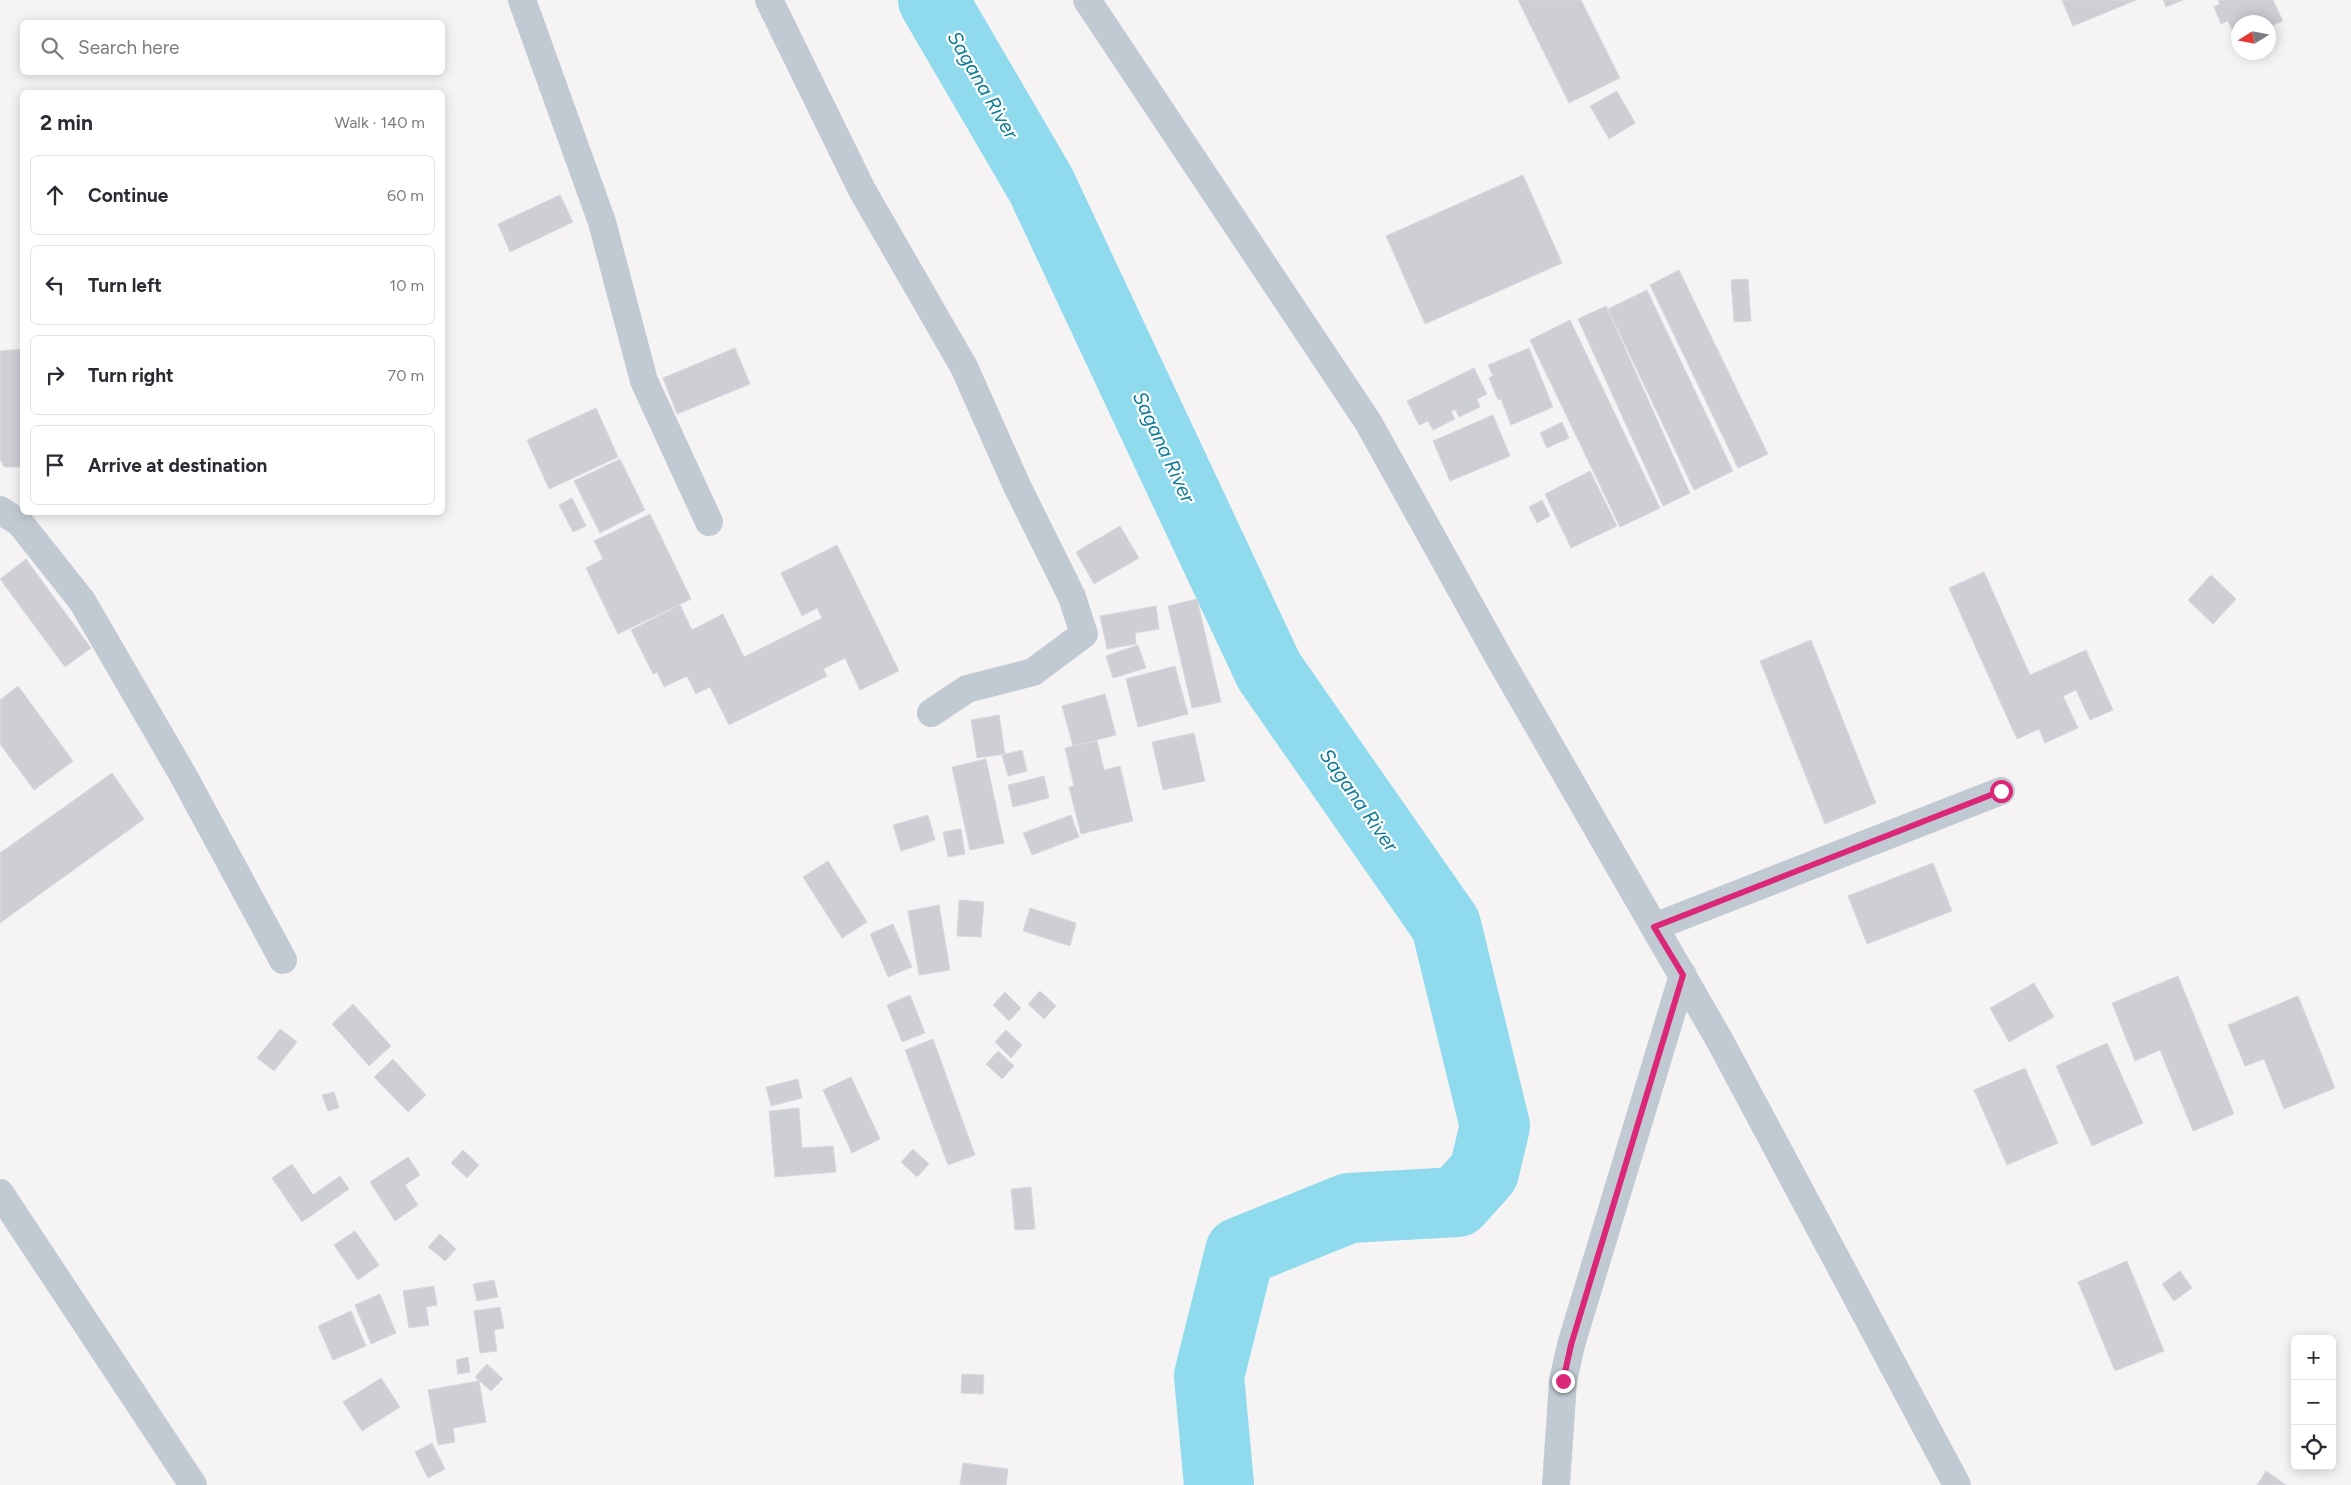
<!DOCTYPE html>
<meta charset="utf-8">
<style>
body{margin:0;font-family:Figtree,sans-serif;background:#f2f2f3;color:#2b2b33}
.controls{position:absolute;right:15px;bottom:15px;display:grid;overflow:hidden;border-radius:8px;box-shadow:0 2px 12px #0003}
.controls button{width:45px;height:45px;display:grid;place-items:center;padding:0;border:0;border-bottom:1px solid #e1e1e2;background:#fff;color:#2b2b33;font:25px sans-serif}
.compass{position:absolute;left:2231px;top:15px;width:45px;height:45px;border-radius:50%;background:#fff;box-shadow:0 2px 12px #0003;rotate:259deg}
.stop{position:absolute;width:15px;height:15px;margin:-11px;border:4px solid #db2777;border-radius:50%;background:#fff}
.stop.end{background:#db2777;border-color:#fff;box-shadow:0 1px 5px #0008}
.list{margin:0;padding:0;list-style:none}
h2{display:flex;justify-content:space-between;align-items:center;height:65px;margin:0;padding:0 20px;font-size:21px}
h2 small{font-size:16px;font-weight:400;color:#7c7c81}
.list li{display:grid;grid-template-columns:32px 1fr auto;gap:15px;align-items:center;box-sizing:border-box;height:80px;margin:0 10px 10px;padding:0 10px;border:1px solid #e1e1e2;border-radius:8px}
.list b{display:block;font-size:19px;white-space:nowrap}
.list em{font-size:16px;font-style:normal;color:#7c7c81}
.icon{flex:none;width:28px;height:28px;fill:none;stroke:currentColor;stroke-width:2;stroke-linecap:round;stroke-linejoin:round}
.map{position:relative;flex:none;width:2351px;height:1485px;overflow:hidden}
.search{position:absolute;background:#fff;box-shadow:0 2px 12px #0003;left:20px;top:20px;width:425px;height:55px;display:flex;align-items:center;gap:12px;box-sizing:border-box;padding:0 18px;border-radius:8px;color:#7c7c81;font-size:19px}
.panel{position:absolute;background:#fff;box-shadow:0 2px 12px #0003;left:20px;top:90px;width:425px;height:425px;border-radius:8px}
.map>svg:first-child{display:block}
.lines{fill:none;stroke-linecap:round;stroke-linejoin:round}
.river{stroke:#90daee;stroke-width:70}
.building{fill:#cdcfd5;stroke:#d7d9de}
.minor{stroke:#c1cad2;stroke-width:28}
.tertiary{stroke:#c1cad2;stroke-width:28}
.route{stroke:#db2777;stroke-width:6}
.labels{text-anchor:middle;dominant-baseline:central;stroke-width:4.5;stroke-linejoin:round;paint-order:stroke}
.water-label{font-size:20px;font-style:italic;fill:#0c7c9b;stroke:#fff}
</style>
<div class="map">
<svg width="2351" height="1485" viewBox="0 0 2351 1485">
<rect width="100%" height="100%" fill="#f5f3f3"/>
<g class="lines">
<!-- river -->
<path class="river" d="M933 0 1041 185 1269 671 1446 925 1495 1126 1484 1172 1457 1202 1349 1208 1240 1252 1209 1376 1219 1485"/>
</g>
<!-- building -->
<path class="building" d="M1518 0H1581L1620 78 1569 103Z
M2062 0H2136L2073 26Z
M2163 0H2183L2166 7Z
M2218 0H2273L2283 21 2268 27V22H2238V40L2237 41 2228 21 2221 24 2214 7 2220 4Z
M1617 91 1635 123 1609 139 1590 106Z
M1523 175 1562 263 1425 324 1386 236Z
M560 195 573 222 510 252 498 224Z
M1679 270 1768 454 1738 468 1650 285Z
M1748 279 1751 321 1734 322 1731 280Z
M1647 290 1733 471 1694 490 1608 309Z
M1606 306 1690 493 1663 506 1578 319Z
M1570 320 1660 508 1620 527 1530 340Z
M735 348 750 384 677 414 663 378Z
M1529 348 1553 407 1511 425 1501 399 1498 400 1489 378 1493 376 1488 365Z
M22 349V467H4L0 459V351Z
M1474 368 1487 394 1477 399 1480 407 1459 417 1455 409 1451 412 1455 419 1433 430 1428 421 1419 425 1407 401Z
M596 408 618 457 549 489 527 440Z
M1493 415 1510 456 1450 481 1433 441Z
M1562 422 1569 438 1547 448 1540 433Z
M620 459 645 510 600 533 574 481Z
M1590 471 1617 526 1571 548 1545 494Z
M572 498 586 526 573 532 559 505Z
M1542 500 1550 516 1537 523 1529 507Z
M650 514 691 599 618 634 586 568 603 559 594 541Z
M1120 526 1139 558 1094 584 1076 552Z
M837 545 899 671 860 690 845 658 823 669 827 676 729 725 710 687 696 694 687 676 664 687 657 672 653 674 631 630 680 605 692 630 723 614 744 657 822 618 817 608 802 616 781 573Z
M26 559 91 648 65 667 0 579Z
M1984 572 2030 675 2086 650 2113 710 2090 720 2076 690 2063 696 2078 728 2045 743 2039 729 2017 739 1949 588Z
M2211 575 2236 599 2213 624 2188 600Z
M1197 599 1221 702 1192 708 1168 606Z
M1156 606 1159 629 1135 633 1136 644 1107 649 1100 616Z
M1811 640 1876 803 1825 824 1760 661Z
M1138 645 1146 668 1113 678 1106 656Z
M1175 666 1188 714 1138 727 1126 679Z
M18 686 73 761 34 790 0 744V700Z
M1105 694 1116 735 1073 746 1062 706Z
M999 715 1005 754 977 758 971 720Z
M1194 733 1205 781 1163 790 1152 742Z
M1097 741 1104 770 1120 766 1133 821 1081 834 1069 787 1074 786 1065 748Z
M1022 750 1027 771 1008 776 1002 755Z
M986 759 1004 843 970 850 952 767Z
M112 773 144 819 0 923V853Z
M1044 776 1049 798 1013 807 1008 785Z
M928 815 935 840 901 851 893 825Z
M1071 815 1079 837 1032 855 1023 833Z
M961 829 965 854 948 857 943 832Z
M828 861 867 922 842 938 803 877Z
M1933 863 1952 911 1867 944 1848 896Z
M959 900 984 902 981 937 957 936Z
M939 905 950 970 919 975 908 911Z
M1030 908 1076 923 1070 946 1023 931Z
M893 924 912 967 888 977 870 934Z
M2178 976 2234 1114 2193 1131 2160 1050 2135 1061 2112 1003Z
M2034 983 2054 1017 2009 1042 1990 1008Z
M1040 991 1056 1006 1044 1019 1028 1004Z
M1005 992 1021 1008 1009 1021 993 1005Z
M910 995 925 1033 902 1042 887 1005Z
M2298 996 2335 1088 2284 1109 2264 1059 2245 1066 2228 1025Z
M353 1004 391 1046 369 1066 332 1024Z
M280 1029 297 1042 274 1071 257 1058Z
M1006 1030 1022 1045 1011 1058 995 1042Z
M933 1039 975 1155 948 1165 905 1050Z
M2107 1043 2143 1123 2092 1146 2056 1066Z
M998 1051 1014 1066 1002 1079 986 1064Z
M393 1059 426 1095 408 1112 374 1077Z
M2025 1068 2058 1143 2007 1165 1974 1090Z
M851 1077 880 1139 852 1153 823 1090Z
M798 1079 802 1098 771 1106 766 1087Z
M334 1092 339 1108 328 1111 322 1095Z
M799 1108 802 1148 833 1146 836 1172 775 1177 769 1111Z
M913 1149 929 1164 917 1177 901 1162Z
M463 1150 479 1165 467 1178 451 1163Z
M408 1157 420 1175 405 1185 418 1205 395 1221 370 1182Z
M292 1164 313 1195 340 1176 349 1189 302 1222 272 1178Z
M1031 1187 1035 1229 1015 1230 1011 1189Z
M355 1231 379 1265 358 1280 334 1245Z
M440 1234 456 1249 445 1261 428 1247Z
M2127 1261 2164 1351 2115 1371 2078 1282Z
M2180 1271 2192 1288 2174 1301 2162 1284Z
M494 1280 498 1297 477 1301 473 1284Z
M434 1286 437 1305 426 1307 429 1325 409 1328 403 1291Z
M380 1294 396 1333 371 1344 355 1305Z
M500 1307 504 1328 494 1330 497 1351 480 1353 474 1311Z
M351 1311 366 1346 333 1360 318 1326Z
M468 1357 470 1372 458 1374 456 1360Z
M487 1364 503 1379 491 1391 475 1377Z
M962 1374 984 1375 983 1394 961 1393Z
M381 1378 400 1407 362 1431 343 1402Z
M479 1381 486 1422 453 1428 455 1442 438 1445 428 1390Z
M432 1443 445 1469 428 1478 415 1452Z
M963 1463 1008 1469 1006 1485H960Z
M2266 1471 2286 1485H2257Z"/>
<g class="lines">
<!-- minor -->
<path class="minor" d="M522 0 602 222 644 381 709 522
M769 0 862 190 964 367 1017 486 1072 597 1084 634 1033 672 967 689 931 713
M1087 0 1368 422 1498 656 1720 1041 1957 1485
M0 510 20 523 82 601 183 775 283 960
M1654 927 2001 791
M1556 1485 1563 1381 1571 1345 1683 975"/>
<!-- tertiary -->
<path class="tertiary" d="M0 1193 193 1485"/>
</g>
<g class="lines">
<!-- route -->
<path class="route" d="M1563 1381 1571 1345 1683 975 1654 927 2001 791"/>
</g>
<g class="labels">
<!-- water labels -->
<g class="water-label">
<text transform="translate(983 85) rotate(60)">Sagana River</text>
<text transform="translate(1164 447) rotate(65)">Sagana River</text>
<text transform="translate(1359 800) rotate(55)">Sagana River</text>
</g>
</g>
</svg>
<div class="controls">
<button>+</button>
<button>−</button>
<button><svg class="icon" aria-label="locate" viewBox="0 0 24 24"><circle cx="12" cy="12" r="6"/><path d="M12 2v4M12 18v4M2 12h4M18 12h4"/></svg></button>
</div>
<svg class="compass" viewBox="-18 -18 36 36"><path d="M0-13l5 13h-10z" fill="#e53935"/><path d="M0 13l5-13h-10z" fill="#7c7c81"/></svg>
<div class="stop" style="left:2001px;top:791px"></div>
<div class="stop end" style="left:1563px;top:1381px"></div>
<div class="search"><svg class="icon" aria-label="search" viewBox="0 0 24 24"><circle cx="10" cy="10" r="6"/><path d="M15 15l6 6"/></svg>Search here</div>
<section class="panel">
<h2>2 min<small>Walk · 140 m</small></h2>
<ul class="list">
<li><svg class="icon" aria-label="ahead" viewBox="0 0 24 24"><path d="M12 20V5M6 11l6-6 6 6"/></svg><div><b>Continue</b></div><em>60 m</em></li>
<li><svg class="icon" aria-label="left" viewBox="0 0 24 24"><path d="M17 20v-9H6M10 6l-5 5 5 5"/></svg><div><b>Turn left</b></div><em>10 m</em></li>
<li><svg class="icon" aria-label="right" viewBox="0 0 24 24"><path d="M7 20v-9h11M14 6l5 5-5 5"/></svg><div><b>Turn right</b></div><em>70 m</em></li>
<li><svg class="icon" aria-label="arrive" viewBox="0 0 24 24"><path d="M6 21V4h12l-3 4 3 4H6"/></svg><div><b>Arrive at destination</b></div></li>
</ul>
</section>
</div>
